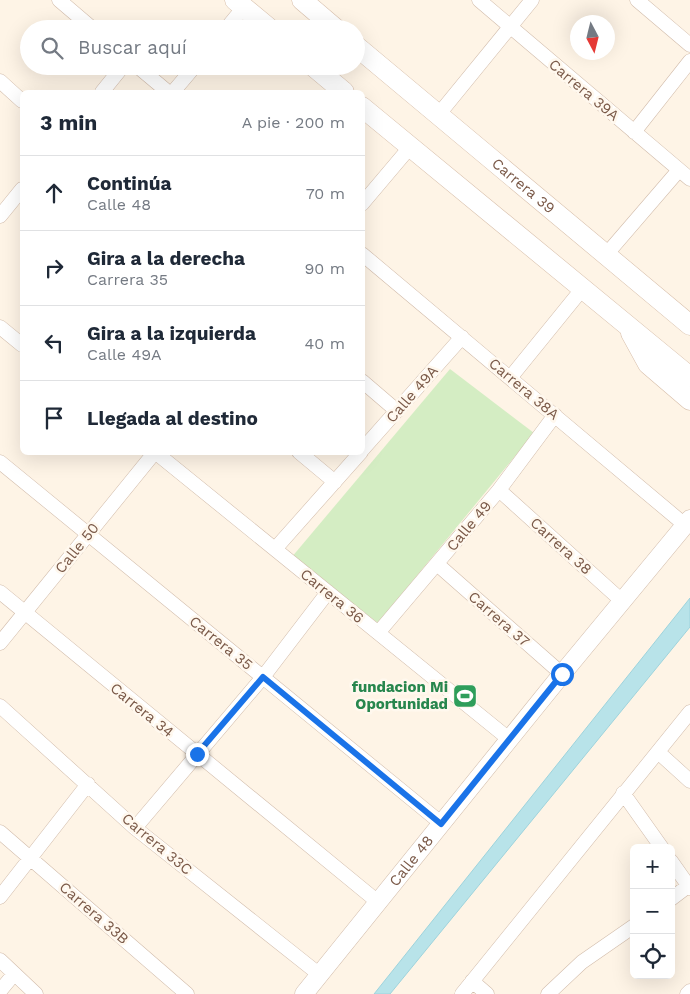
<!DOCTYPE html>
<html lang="es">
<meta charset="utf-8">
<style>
body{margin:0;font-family:"Work Sans",sans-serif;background:#f6f6f7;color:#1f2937}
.controls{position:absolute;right:15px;bottom:15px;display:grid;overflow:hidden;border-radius:8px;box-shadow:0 5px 20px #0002}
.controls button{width:45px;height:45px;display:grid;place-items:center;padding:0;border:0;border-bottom:1px solid #e0e1e3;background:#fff;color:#1f2937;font:25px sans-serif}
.compass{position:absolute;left:570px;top:15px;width:45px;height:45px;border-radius:50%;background:#fff;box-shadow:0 5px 20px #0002;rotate:173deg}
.stop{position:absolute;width:15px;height:15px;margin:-11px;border:4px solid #1a73e8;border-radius:50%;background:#fff}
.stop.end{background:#1a73e8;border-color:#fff;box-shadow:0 1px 5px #0008}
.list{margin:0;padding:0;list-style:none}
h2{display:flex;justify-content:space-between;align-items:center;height:65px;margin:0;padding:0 20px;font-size:21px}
h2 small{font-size:16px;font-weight:400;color:#747a83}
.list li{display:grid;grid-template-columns:32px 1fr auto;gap:15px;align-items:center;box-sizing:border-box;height:75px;padding:0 20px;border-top:1px solid #e0e1e3}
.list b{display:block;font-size:19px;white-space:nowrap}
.list p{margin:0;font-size:16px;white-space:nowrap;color:#747a83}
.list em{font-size:16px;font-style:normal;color:#747a83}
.icon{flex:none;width:28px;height:28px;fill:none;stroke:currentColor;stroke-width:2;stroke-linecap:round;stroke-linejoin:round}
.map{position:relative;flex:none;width:690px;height:994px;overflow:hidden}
.search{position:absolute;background:#fff;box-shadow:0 5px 20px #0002;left:20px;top:20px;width:345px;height:55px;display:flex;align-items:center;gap:12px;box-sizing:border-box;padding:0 18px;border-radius:28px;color:#747a83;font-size:19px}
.panel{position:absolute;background:#fff;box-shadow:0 5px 20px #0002;left:20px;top:90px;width:345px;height:365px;border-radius:8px}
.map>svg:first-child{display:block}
.green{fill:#d4edc3}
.water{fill:#b8e3e9;stroke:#9ed3dc}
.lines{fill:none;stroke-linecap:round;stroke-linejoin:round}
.minor-casing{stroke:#d1bbaa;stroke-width:15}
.tertiary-casing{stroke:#d1bbaa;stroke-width:19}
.secondary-casing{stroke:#d7beaa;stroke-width:21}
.minor{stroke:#fff;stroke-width:14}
.tertiary{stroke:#fff;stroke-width:18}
.secondary{stroke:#fff;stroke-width:20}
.route{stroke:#1a73e8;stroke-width:6}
.labels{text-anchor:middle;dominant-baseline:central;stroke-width:5;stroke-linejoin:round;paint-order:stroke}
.street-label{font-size:15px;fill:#7a5948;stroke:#fff8ee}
.leisure-label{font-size:15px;font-weight:bold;fill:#27864d;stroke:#fff8ee;text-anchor:end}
</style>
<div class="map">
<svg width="690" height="994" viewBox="0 0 690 994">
<rect width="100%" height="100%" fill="#fef4e6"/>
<!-- green -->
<path class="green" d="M450 369 534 433 378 623 291 558Z"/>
<!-- water -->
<path class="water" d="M690 598V627L390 994H374Z"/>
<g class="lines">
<defs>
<path id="minor" d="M59 0 93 29
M479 0 690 179
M637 0 690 45
M226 29 244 7
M137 66 168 92
M0 81 22 101
M102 92 123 66
M173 92 195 66
M439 114 532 0
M634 132 690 61
M362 204 411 146
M0 216 22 189
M362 254 685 525
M605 256 679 170
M0 327 22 345
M510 378 583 288
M362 381 397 411
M362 450 462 337
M155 452 509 739
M299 452 335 482
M0 462 441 823
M499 490 622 601
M275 549 361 452
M437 564 562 674
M0 592 378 902
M378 633 499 490 555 415
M0 643 155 452
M0 706 135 828 320 975
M658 752 690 781
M623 793 662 848
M135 828 263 677 328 592
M0 832 187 994
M671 861 690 888
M0 897 88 784
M671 899 688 886
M0 960 36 994
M472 981 487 994
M0 991 14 974
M462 994 690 712
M548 994 582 962 634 926
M687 994 690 991"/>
<g id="tertiary">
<path id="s1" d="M304 994 562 674 690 519"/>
</g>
<g id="secondary">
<path d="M235 0 270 29"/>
<path d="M302 0 336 29"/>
<path id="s2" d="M356 46 690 325"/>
<path d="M313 66 344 92"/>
<path d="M362 107 690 377"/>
<path d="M631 333 648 364 690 400"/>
</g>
</defs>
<!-- minor casing -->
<use href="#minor" class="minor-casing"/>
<!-- tertiary casing -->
<use href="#tertiary" class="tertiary-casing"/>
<!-- secondary casing -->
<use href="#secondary" class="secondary-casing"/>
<!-- minor -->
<use href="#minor" class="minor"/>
<!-- tertiary -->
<use href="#tertiary" class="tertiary"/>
<!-- secondary -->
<use href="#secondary" class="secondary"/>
</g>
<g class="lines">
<!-- route -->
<path class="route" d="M197 754 263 677 441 824 562 674"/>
</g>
<!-- icons -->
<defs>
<symbol id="stadium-square" viewBox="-11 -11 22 22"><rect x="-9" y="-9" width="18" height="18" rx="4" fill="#2e9e5b" stroke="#fff8ee"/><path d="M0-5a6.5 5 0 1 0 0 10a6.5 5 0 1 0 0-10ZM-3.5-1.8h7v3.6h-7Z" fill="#fff"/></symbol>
</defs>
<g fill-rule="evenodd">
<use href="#stadium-square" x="451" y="682" width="28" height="28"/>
</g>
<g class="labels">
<!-- street labels -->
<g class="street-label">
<text transform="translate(584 90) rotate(40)">Carrera 39A</text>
<text stroke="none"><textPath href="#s2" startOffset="218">Carrera 39</textPath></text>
<text transform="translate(524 389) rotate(40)">Carrera 38A</text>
<text transform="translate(412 394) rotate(-49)">Calle 49A</text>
<text transform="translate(469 526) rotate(-50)">Calle 49</text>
<text transform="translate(561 546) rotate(42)">Carrera 38</text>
<text transform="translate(77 548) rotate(-51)">Calle 50</text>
<text transform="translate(332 596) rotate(39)">Carrera 36</text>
<text transform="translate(499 619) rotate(41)">Carrera 37</text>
<text transform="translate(221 643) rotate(39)">Carrera 35</text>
<text transform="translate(142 710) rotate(39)">Carrera 34</text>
<text transform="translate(157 844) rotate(40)">Carrera 33C</text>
<text stroke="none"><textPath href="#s1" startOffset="171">Calle 48</textPath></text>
<text transform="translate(94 913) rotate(41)">Carrera 33B</text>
</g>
<!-- leisure labels -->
<g class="leisure-label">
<text x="448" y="687">fundacion Mi<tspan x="448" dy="17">Oportunidad</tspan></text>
</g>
</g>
</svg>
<div class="controls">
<button>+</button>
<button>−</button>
<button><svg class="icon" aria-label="locate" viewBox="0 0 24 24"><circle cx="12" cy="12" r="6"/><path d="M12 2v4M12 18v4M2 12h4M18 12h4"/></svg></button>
</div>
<svg class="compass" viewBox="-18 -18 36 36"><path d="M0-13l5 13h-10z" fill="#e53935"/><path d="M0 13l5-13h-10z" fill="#747a83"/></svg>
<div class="stop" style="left:562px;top:674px"></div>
<div class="stop end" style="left:197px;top:754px"></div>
<div class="search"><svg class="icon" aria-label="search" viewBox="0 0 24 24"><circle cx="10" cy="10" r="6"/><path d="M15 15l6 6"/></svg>Buscar aquí</div>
<section class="panel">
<h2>3 min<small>A pie · 200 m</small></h2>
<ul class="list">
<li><svg class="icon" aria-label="ahead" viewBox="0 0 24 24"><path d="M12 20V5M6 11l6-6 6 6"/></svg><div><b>Continúa</b><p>Calle 48</p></div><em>70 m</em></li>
<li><svg class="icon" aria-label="right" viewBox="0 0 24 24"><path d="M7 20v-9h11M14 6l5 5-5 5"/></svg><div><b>Gira a la derecha</b><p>Carrera 35</p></div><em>90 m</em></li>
<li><svg class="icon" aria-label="left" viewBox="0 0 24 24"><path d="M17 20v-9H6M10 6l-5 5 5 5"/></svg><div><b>Gira a la izquierda</b><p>Calle 49A</p></div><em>40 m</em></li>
<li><svg class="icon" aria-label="arrive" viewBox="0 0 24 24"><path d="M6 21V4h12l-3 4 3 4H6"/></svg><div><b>Llegada al destino</b></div></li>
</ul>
</section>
</div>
